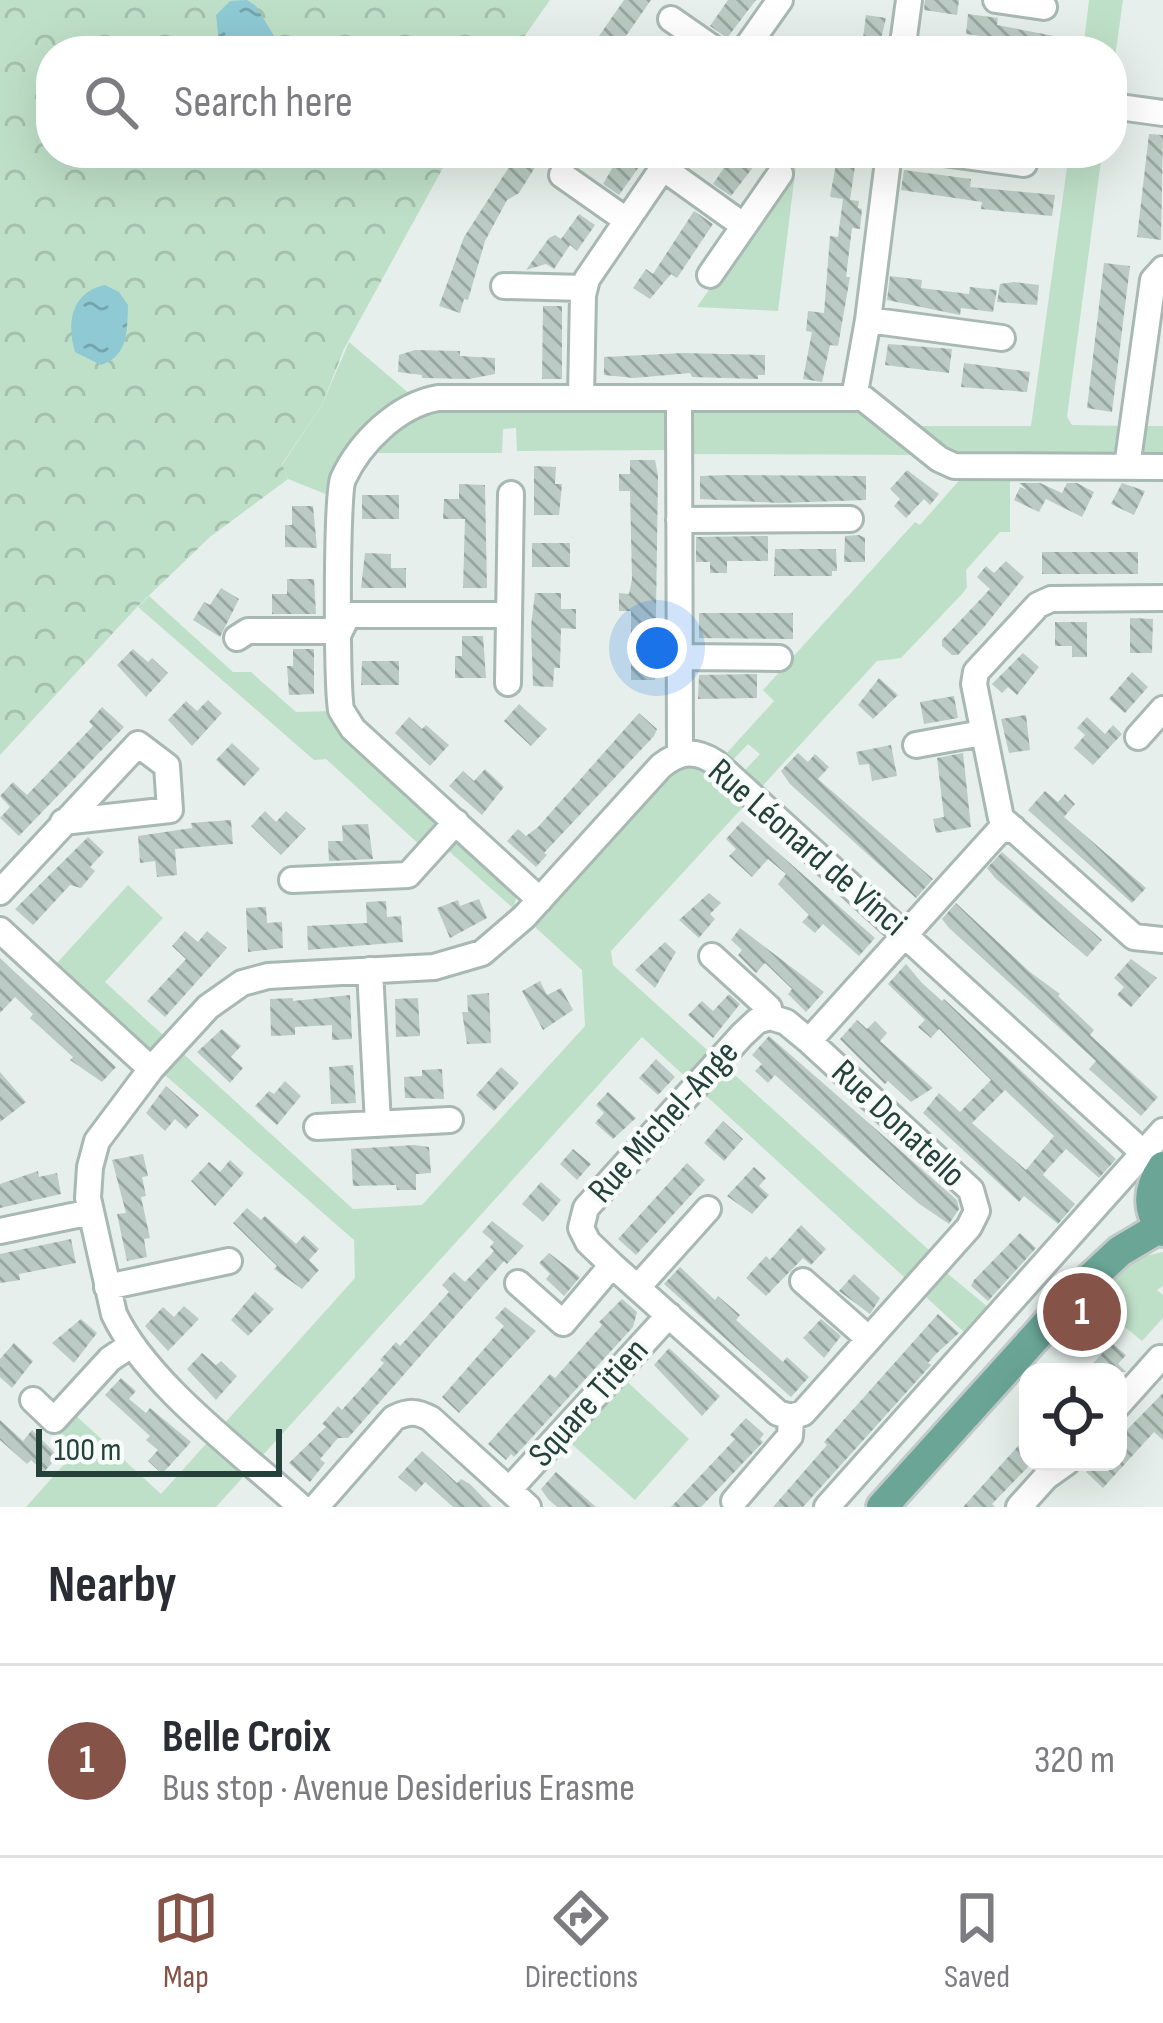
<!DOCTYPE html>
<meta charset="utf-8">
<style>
body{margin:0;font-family:"Sofia Sans Condensed",sans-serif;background:#f2f2f3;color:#2b2b33}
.controls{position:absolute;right:36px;bottom:36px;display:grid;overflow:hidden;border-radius:24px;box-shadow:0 12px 48px #0002}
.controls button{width:108px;height:108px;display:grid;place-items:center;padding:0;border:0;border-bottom:3px solid #e1e1e2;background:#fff;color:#2b2b33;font:60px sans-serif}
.scale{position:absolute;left:36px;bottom:30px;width:246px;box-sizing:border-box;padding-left:12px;border:6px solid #24423a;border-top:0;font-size:33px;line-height:42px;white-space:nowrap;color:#24423a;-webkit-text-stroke:9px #f7fbf9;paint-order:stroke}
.you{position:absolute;left:657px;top:648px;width:42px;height:42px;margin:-30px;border:9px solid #fff;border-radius:50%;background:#1a73e8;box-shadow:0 0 0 18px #1a73e833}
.badge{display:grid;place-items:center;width:78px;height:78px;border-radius:50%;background:#855347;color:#fff;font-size:39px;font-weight:700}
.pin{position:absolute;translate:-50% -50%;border:6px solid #fff;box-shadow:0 3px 12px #0006}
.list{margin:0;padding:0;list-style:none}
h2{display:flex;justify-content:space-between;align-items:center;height:156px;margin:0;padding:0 48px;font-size:51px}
h2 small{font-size:39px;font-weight:400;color:#7c7c81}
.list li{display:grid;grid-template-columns:78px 1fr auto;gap:36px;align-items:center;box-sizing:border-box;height:192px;padding:0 48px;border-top:3px solid #e1e1e2}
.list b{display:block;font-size:45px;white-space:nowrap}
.list p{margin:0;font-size:39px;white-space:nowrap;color:#7c7c81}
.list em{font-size:39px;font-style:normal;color:#7c7c81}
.icon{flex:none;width:66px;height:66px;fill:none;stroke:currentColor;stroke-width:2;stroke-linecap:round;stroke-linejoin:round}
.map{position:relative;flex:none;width:1163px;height:1507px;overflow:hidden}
.search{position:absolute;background:#fff;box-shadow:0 12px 48px #0002;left:36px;right:36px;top:36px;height:132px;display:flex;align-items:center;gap:30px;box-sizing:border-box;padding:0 42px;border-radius:48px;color:#7c7c81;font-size:45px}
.sheet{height:348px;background:#fff}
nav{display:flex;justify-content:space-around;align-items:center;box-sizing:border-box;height:168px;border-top:3px solid #e1e1e2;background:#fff;font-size:33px;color:#7c7c81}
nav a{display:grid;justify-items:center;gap:6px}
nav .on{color:#855347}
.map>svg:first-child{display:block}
.grass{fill:#bfe0c8}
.forest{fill:url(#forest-crowns)}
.water{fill:url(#water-ripples)}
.building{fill:url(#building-back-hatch);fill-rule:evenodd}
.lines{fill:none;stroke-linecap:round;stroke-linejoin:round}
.minor-casing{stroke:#a8b8b2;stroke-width:30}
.major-casing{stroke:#c2cac8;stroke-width:36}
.minor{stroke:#fff;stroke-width:24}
.major{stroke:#6aa596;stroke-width:30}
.labels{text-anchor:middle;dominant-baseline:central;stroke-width:9;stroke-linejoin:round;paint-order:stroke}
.street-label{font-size:36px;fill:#24423a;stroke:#f7fbf9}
</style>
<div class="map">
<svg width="1163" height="1507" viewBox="0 0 1163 1507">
<defs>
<pattern id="forest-crowns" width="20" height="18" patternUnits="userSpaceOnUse" patternTransform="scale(3)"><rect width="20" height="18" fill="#bfe0c8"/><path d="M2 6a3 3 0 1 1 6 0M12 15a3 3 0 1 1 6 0" fill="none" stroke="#a4c1ad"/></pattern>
<pattern id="water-ripples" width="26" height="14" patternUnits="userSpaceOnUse" patternTransform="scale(3)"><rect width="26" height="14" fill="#8ec9d4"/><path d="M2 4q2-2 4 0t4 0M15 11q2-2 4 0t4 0" fill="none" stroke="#74a5ad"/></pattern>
<pattern id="building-back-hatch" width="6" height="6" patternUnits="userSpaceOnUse" patternTransform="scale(3)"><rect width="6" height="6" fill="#bbcac4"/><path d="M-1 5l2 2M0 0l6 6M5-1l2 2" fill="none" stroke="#98a6a0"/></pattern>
</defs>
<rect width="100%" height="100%" fill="#e6efeb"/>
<!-- grass -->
<path class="grass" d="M1089 0H1123L1112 78V51H1083Z
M1069 153H1102L1067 417 1072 425 1125 426 1119 451 1110 458H955L915 426H1031Z
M796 165 778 311 697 307Z
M349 342 411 395C380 411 331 459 328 495L288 479 282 465 322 405Z
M859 406 923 455 687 454 688 413 692 410Z
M443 407 666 410 671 450 517 451 516 428 503 429 502 453H374L407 419Z
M1143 426H1163V460L1142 457Z
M1010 467V532H1000L966 570 967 587 963 593 901 658 877 661 611 951 613 965 940 1260 948 1274 999 1316 975 1342 642 1037 216 1507H26L76 1451 55 1431 72 1412 161 1494 355 1278 354 1240 48 973 128 885 163 918 105 982 353 1209 422 1205 585 1026 582 970 524 917 680 753 736 780 760 754 748 744 732 761 725 755 774 701 763 690 915 522 920 525 963 476Z
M149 596 233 672H251L296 712 331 711 439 823 423 848 326 759 314 760 138 607Z
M451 838 460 839 517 891 514 909 442 845Z
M1163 1252V1286L1157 1290 1163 1295V1318L1142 1341 1092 1300 1136 1258Z
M621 1376 689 1439 635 1500 565 1438Z"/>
<!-- forest -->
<path class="forest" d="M0 0H550L514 51H51V153H451L344 349 322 405 282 464 288 479 210 537 138 606 0 755Z"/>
<!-- water -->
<path class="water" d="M230 1 247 0 256 6 283 51H220L216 15Z
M105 285 119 292 128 305C127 330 129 356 101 365L75 352C66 322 72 292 105 285Z"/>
<!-- building -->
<path class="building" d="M624 0H651L619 46 613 51H599L592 46Z
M728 0H756L727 38 710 26Z
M925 0H959L957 15 924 10Z
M968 14 998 18 997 25 1091 43V51L1004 47 995 43V38L966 34Z
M866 15 886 18 879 48 862 46Z
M1149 134 1163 135 1161 240 1137 237Z
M518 153H544L519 193 507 200 485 241 468 300 464 299 460 313 439 306 464 237Z
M621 153H649L619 195 603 184Z
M740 153H764L731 196 713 184 730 159 733 162Z
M838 153H857L850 200 859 201 858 208 862 209 860 229 852 228 846 277H850L838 346 830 345 822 382 803 379 812 332 806 331 808 311 824 313 830 236 838 237 843 199 830 197Z
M904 170 971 179 970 187 1055 195 1052 216 981 209 982 202 901 190Z
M694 211 713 224 677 278 671 274 650 299 633 288 646 269 653 274Z
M579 214 595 225 577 251 570 245 554 269 546 264 526 270 549 238 555 235 561 239Z
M1104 263 1130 266 1112 412 1087 408Z
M890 276 922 280 921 288 969 294 970 287 997 290 993 312 961 308 960 315 887 300Z
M1014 282 1039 285 1037 305 997 302 1000 284Z
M543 306H562V379H542Z
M888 344 952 349 949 373 885 365Z
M415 350 460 351V356L495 358V374L469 379 422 378V375L398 372 399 355Z
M684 353 765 355V375H758V379L692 377 690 373 634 378 604 375V357Z
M964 363 1030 372 1027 392 961 387Z
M630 460H655L658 475 655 680H631V611H619V593L629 594 632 579 630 491H619V474H630Z
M534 466 556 467 555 484H562L559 515H534Z
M907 470 939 494 930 505 924 499 906 518 894 506 900 499 890 489Z
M730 475 866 476V500L780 503 700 499V476Z
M1019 483H1040L1062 493 1067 483H1077L1094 492 1082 517 1046 499 1039 512 1014 500 1020 487 1027 490Z
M1122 483 1145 491 1134 515 1111 504Z
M459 484 485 485 487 588H463L465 519H443L444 499H459Z
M362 495H399V519H362Z
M292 506H313L317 548 285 547V525H292Z
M859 535 865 538V562H844L845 536Z
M768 536V561H727V573H710V562H696V537Z
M532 543H570V567H532Z
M775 549H836L837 571H832V576H774Z
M1042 552H1138V574H1042Z
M365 553 391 554V568H406V588H361Z
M1006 561 1024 577 984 627 958 655H952L942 646V640L990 589 977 577 986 566 994 573Z
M287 579H314L316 614H272V594H287Z
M221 588 239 599 220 637 193 620 204 602 210 605Z
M535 593H561V609H576V629L561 628 560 668H554L553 687 533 686 531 626Z
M699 613H793V639L699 638Z
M1130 618 1153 619 1152 653H1130Z
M1055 622H1087V657H1072V646H1055Z
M462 636H483L486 678H455V656H462Z
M133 649 148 662 152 658 168 673 146 697 117 665Z
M293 649H314V694L289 695 287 666H293Z
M1023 653 1039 667 1017 695 1008 687 1002 693 992 684Z
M362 661H399V685H361Z
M1132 672 1148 687 1125 713 1109 699Z
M757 674V698L698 699 699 675Z
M879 678 898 695 873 719 858 705Z
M954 696 958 718 924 724 920 702Z
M208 700 222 713 192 746 168 720 186 701 197 711Z
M519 704 547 729 531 746 504 721Z
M102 707 124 727 19 836 0 818 10 807 0 796 13 782 27 795 93 726 89 722Z
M639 713 657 729 654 736 544 853 547 855 536 867 507 841 518 829 526 836 538 827Z
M1026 715 1030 750 1009 753 1001 719Z
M409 717 422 729 426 725 449 745 430 766 395 733Z
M1087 717 1105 734 1113 725 1122 734 1093 765 1074 748 1085 735 1077 728Z
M232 743 260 769 244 786 216 760Z
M891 745 897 776 872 781 869 764 859 765 856 752Z
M798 753 808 762 815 754 829 767 818 779 933 879 916 898 790 784 781 771Z
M963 753 971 827 936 833 933 819 944 817 937 758Z
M485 769 504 787 482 815 449 786 463 771 474 781Z
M1045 791 1058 802 1065 794 1075 804 1064 817 1146 888 1132 903 1028 810Z
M265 811 276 822 286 811 306 829 281 855 251 826Z
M231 820 233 844 175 849 177 875 157 877 155 861 140 863 138 836 192 828 191 823Z
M742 821 875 938 859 956 823 924 815 933 802 922 809 915 778 884 786 874 768 859 752 877 729 856 736 849 726 839Z
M368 824 373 859 329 861 328 841H343L342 825Z
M88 837 104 852 90 867 95 871 81 888 70 885 33 925 15 909Z
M1002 852 1102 940 1087 957 995 878 987 868Z
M709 893 721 903 710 914 715 919 699 938 679 920Z
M479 899 487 918 450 938 437 908 458 900 460 906Z
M386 901 387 917 401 916 403 942 308 950 307 926 367 923 366 902Z
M956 903 1030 972 1060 994 1058 996 1094 1030 1090 1035 1158 1097 1141 1116 1089 1069 1096 1061 949 928 942 919Z
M266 907 267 923 282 922 283 948 248 952 246 908Z
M740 928 824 992 806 1012 788 994 792 989 765 963 756 973 738 955 742 950 731 940Z
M185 931 198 942 207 931 227 948 165 1017 147 1001 186 959 172 946Z
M665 942 676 952 655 988 635 970Z
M0 958 116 1067 102 1082 70 1060 73 1057 30 1018 33 1014 15 997 0 1013Z
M1131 959 1157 978 1131 1007 1117 995 1124 987 1114 978Z
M906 964 922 983 942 1001 944 999 1116 1159 1099 1178 1066 1149 1045 1172 1043 1175 1075 1204 1058 1224 1024 1196 1019 1202 923 1113 939 1093 960 1112 991 1080 939 1029 931 1038 918 1027 925 1020 888 984ZM1005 1090 1054 1136 1026 1170 972 1123Z
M540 981 547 995 561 988 573 1010 543 1030 522 991Z
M489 993 491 1043 467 1044 462 1012H468L467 995Z
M729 994 740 1004 713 1038 688 1015 702 1001 713 1011Z
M350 995 352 1039 332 1040V1025L295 1027V1035L271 1036 270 999 293 998V1001Z
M418 998 420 1036 396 1037 395 999Z
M857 1020 867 1029 875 1021 887 1033 880 1041 933 1088 911 1102 888 1081 885 1084 840 1039Z
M222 1029 241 1046 231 1057 243 1068 230 1083 197 1052Z
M769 1036 957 1200 959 1209 949 1224 918 1203 775 1075 768 1083 755 1071 762 1064 752 1055Z
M656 1059 675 1077 658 1095 639 1078Z
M353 1065 356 1103 331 1104 329 1067Z
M501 1067 519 1083 494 1111 476 1095Z
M442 1069 444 1099 405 1098 404 1077 422 1076V1070Z
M0 1072 26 1102 0 1122Z
M285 1081 301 1096 277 1125 255 1106 269 1091 274 1094Z
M166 1086 199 1115 186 1129 175 1119 165 1131 146 1113Z
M608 1092 636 1118 613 1139 595 1123 604 1113 596 1105Z
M723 1121 743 1139 724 1161 704 1143Z
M414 1145 429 1147 431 1173 416 1174V1190H397L396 1185 353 1186 351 1149Z
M573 1149 591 1164 577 1180 560 1164Z
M143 1154 148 1176 142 1177 146 1196 141 1197 150 1238 144 1239 147 1257 127 1261 117 1214 126 1213 112 1160Z
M230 1160 244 1173 215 1206 191 1181 209 1162 220 1172Z
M687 1163 705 1180 636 1255 618 1239Z
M754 1167 766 1178 759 1186 769 1195 752 1214 727 1196Z
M38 1171 39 1177 57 1173 61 1194 0 1208V1184Z
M541 1182 561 1200 543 1222 522 1204Z
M247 1208 261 1220 265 1216 296 1244 304 1235 319 1249 309 1260 319 1270 302 1289 274 1269 277 1266 233 1223Z
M492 1221 524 1246 507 1264 504 1261 348 1438H338L320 1459 325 1463 310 1482 289 1463 326 1427 322 1424 338 1406 342 1410 384 1363 380 1360 396 1342 400 1346 449 1292 442 1285 454 1272 465 1282 494 1251 490 1247 494 1242 482 1232Z
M801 1225 826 1249 811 1265 803 1258 766 1296 746 1278 766 1256 770 1260Z
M1020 1233 1036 1248 988 1301 971 1286 974 1280Z
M71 1239 76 1263 19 1274 20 1280 0 1283V1254Z
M549 1253 580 1277 564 1296 546 1279 550 1274 539 1263Z
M680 1267 715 1300 718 1296 740 1315 736 1320 783 1362 787 1357 809 1377 791 1397 664 1284Z
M854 1274 880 1298 870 1314 839 1291Z
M255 1292 274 1309 248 1336 231 1320Z
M622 1299 637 1312 633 1327 514 1457 511 1454 506 1460 488 1444 550 1374 555 1378 602 1325 599 1322Z
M184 1306 199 1319 168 1351 145 1326 163 1307 174 1317Z
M505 1307 536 1331 459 1413 442 1397 504 1326 495 1318Z
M938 1314 959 1333 937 1353 928 1363 931 1365 803 1507H773L827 1445 824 1442Z
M81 1319 97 1333 74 1363 52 1343Z
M821 1319 841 1336 824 1358 803 1338Z
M14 1343 33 1361 12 1388 0 1377V1359Z
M1112 1343 1126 1355 1118 1364 1126 1372H1085Z
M669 1348 720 1396 702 1416 654 1365Z
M202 1353 216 1365 221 1361 237 1376 216 1400 187 1369Z
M121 1378 136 1391 129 1399 146 1413 150 1408 191 1442 162 1474 148 1461 158 1450 146 1440 150 1436 105 1395Z
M1163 1393V1440L1154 1432 1103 1488 1086 1472 1094 1462H1118V1439Z
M746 1418 764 1434 760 1439 763 1442 701 1507H671L735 1439 730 1435Z
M0 1420 23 1441 32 1430 58 1456 44 1472 31 1460 27 1464 0 1440Z
M1028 1435V1467L992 1504 995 1507H963Z
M422 1451 457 1483 461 1479 470 1484 492 1507H453L425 1482 416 1492 398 1477Z
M556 1472 596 1507H557L548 1499 541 1489Z"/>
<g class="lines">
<defs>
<path id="minor" d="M996 0 1044 7
M671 19 717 51
M744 51 780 0
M902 51 909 0
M1112 106 1163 113
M943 153 1024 164
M663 168 744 226
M562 175 626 220
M710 275 780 174
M504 286 584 288
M868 320 1002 338
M581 397 583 295 587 279 673 153
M679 398 680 753
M854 398 868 320 889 153
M1127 467 1153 280 1163 269
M679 520 850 519
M1163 598 1051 599 1038 605 976 672 974 684 1001 818 1134 937 1163 940
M340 631 348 615H508
M237 638 248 631H340
M679 657 779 658
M508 683 511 494
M1138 737 1163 709
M916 745 982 733
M292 880 408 875 456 822
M0 892 138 744 167 766 170 810 63 822
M540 900 353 729 341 710C337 684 336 496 343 479 360 442 398 405 438 398H863L939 459 954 466 1163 467
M0 930 151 1069
M712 956 769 1008 770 1017
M370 970 378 1124
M770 1017 786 1022 809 1041 971 1190 977 1211 969 1227 803 1413 791 1417 778 1413 612 1265 588 1242 581 1228 586 1208 742 1035 757 1021Z
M809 1041 999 831 1013 828
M317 1127 450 1120
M0 1231 91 1212
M803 1281 869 1339
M518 1283 563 1323 612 1265
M107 1287 229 1261
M638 1287 708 1209
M33 1400 54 1420 110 1359 131 1345
M1118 1405 1160 1358
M509 1490 669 1315
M734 1501 790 1436 791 1417
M301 1507C242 1453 147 1384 114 1314L88 1198 90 1167 97 1141 151 1069 208 1007 242 983 268 976 434 967 482 953 524 917 661 766C680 751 695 749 716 763L1161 1169
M316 1507 394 1418C409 1411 417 1411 431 1419L528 1507
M827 1507 1163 1131
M1019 1507 1046 1477 1067 1462"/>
<path id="major" d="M1163 1167C1148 1189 1147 1210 1163 1231
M882 1507 1076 1292 1120 1251 1159 1228"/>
</defs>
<!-- minor casing -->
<use href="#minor" class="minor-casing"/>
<!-- major casing -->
<use href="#major" class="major-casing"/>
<!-- minor -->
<use href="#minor" class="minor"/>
<!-- major -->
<use href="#major" class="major"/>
</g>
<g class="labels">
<!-- street labels -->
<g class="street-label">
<text transform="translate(807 848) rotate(41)">Rue Léonard de Vinci</text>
<text transform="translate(664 1122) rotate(-48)">Rue Michel-Ange</text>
<text transform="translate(898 1124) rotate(43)">Rue Donatello</text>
<text transform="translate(589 1403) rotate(-48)">Square Titien</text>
</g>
</g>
</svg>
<div class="controls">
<button><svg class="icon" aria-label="locate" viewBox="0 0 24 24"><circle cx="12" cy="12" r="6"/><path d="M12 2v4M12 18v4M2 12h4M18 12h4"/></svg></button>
</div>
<div class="scale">100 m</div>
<div class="you"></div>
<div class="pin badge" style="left:1082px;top:1312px">1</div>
<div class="search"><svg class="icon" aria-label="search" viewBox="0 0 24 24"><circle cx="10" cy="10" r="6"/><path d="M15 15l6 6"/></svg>Search here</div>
</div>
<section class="sheet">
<h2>Nearby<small></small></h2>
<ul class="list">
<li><span class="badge">1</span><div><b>Belle Croix</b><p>Bus stop · Avenue Desiderius Erasme</p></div><em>320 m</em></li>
</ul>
</section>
<nav>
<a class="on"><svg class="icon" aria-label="map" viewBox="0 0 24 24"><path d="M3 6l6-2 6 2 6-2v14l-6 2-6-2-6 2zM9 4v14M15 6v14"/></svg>Map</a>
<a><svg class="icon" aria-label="directions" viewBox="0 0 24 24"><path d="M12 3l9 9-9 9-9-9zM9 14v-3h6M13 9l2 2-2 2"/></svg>Directions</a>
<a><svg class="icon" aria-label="saved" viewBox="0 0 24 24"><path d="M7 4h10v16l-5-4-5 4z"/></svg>Saved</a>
</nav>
